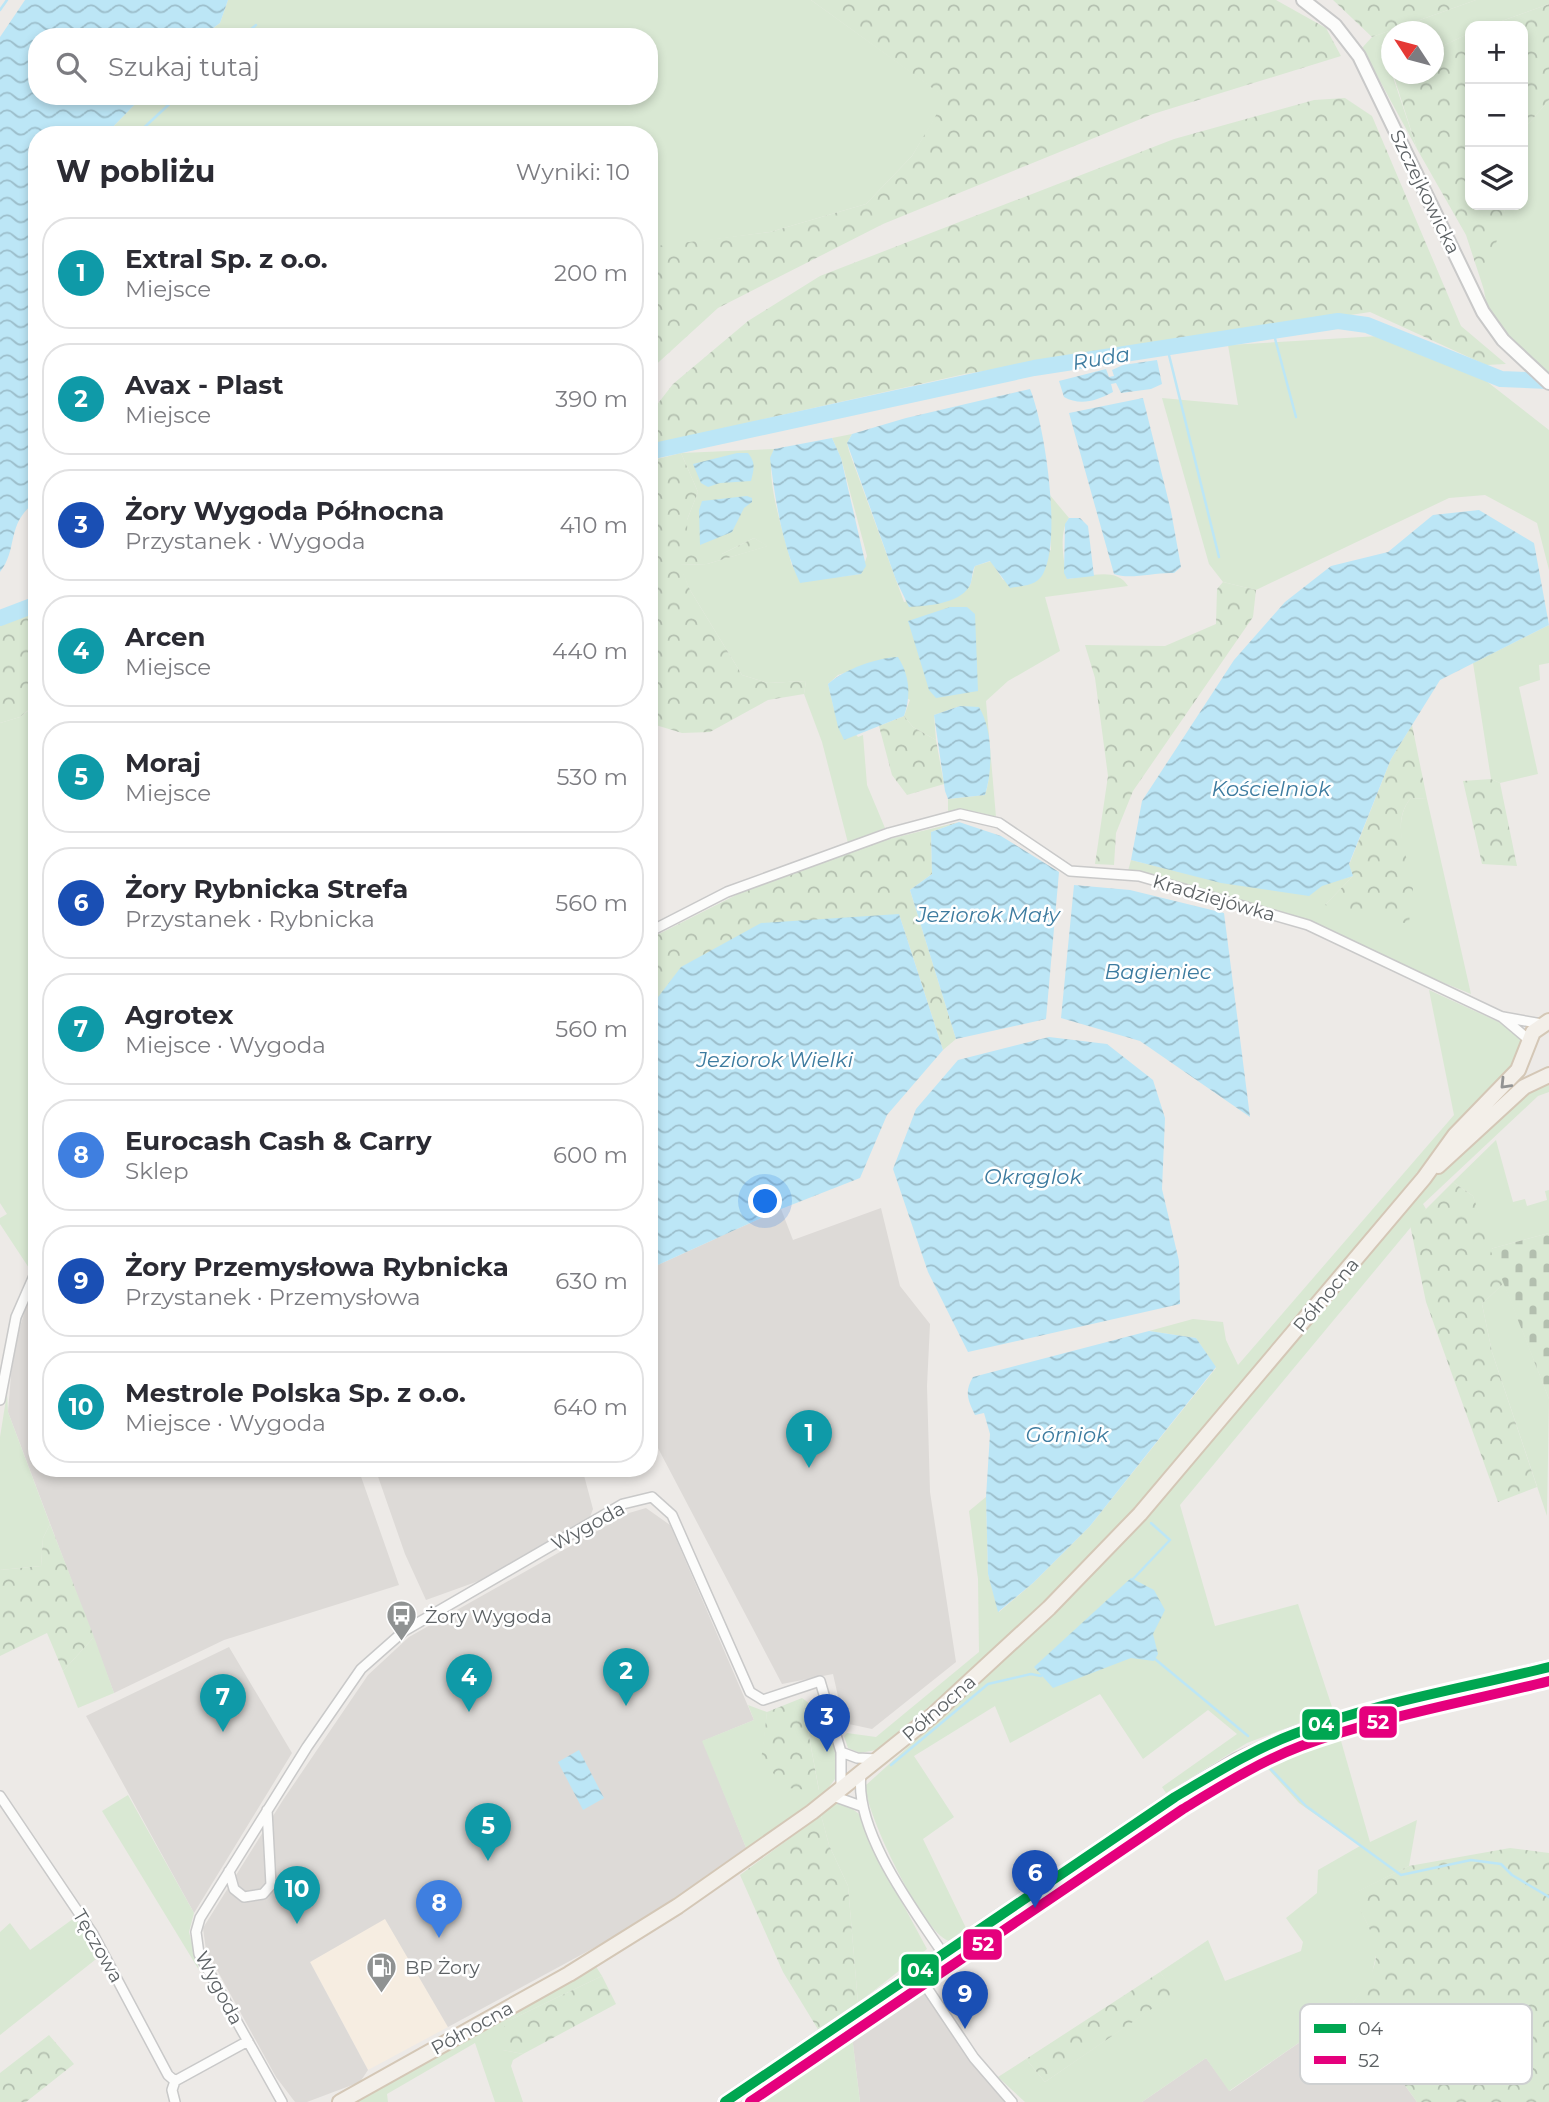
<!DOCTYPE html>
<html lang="pl">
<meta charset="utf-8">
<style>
body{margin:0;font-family:Montserrat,sans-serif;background:#f2f2f3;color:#2b2b33}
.controls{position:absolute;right:21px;top:21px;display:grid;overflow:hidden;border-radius:14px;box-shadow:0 4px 10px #0003}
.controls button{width:63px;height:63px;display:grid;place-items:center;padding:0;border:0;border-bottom:2px solid #e1e1e2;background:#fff;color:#2b2b33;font:35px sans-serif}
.compass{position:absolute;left:1381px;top:21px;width:63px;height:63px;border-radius:50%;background:#fff;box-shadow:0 4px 10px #0003;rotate:306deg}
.you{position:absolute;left:766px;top:1202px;width:24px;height:24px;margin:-18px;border:5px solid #fff;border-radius:50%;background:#1a73e8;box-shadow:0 0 0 10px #1a73e833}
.badge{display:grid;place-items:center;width:46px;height:46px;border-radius:50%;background:#db2777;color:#fff;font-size:23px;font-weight:700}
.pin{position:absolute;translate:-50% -58px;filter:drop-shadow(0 2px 4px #0008)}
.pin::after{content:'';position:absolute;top:37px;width:24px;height:21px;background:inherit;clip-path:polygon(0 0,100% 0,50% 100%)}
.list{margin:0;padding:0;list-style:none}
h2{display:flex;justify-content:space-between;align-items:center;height:91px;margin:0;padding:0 28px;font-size:30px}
h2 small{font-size:23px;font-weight:400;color:#7c7c81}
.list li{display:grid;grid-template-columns:46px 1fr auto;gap:21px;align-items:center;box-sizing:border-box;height:112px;margin:0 14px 14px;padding:0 14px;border:2px solid #e1e1e2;border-radius:28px}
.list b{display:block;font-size:26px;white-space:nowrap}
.list p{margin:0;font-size:23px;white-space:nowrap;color:#7c7c81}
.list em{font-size:23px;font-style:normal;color:#7c7c81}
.icon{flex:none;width:38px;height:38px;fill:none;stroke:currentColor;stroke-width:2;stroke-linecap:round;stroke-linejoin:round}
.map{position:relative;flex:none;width:1549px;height:2102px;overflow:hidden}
.search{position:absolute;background:#fff;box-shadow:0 4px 10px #0003;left:28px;top:28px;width:630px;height:77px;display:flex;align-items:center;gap:18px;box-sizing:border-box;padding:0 24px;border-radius:28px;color:#7c7c81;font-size:26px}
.panel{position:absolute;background:#fff;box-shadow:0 4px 10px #0003;left:28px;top:126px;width:630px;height:1351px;border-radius:28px}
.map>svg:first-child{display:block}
.commercial{fill:#f6ede1}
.industrial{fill:#dddad7}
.green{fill:#d9e8d3}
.forest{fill:url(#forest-crowns)}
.cemetery{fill:url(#cemetery-stones)}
.water{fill:url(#water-waves)}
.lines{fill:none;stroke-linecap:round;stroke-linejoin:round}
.stream{stroke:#bce6f6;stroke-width:2.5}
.river{stroke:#bce6f6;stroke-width:16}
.street-casing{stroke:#c9c9c9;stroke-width:12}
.secondary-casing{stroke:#c9c9c9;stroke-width:16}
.primary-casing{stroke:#d4c7b6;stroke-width:18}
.street{stroke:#fcfcfb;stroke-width:9}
.secondary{stroke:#fcfcfb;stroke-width:12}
.primary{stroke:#f3efe9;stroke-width:14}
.bus-1-casing{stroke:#fff;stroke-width:16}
.bus-2-casing{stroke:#fff;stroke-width:16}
.bus-1{stroke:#00a651;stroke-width:10}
.bus-2{stroke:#e5007d;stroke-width:10}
.oneway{stroke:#929393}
.labels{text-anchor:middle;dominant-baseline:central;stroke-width:5;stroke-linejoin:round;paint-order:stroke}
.street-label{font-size:19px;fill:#5d6265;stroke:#fff}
.poi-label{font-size:19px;fill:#5d6265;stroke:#fff;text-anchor:start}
.water-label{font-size:21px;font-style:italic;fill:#3d7b9f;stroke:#fff}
.key{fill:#fff;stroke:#ced0d1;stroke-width:2}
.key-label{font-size:19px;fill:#5d6265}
.line-badge{stroke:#fff;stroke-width:2.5}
.badge-label{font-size:19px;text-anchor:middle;font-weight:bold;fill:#fff}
</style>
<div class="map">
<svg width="1549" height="2102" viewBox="0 0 1549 2102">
<defs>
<pattern id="forest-crowns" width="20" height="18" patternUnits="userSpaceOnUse" patternTransform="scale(1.75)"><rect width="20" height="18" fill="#d9e8d3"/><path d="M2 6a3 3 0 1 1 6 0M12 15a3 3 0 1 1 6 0" fill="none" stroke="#b3bfaf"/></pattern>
<pattern id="cemetery-stones" width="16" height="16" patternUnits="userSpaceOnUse" patternTransform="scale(1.75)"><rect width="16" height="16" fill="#d9e8d3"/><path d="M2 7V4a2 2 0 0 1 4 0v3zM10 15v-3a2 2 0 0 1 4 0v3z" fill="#b3bfaf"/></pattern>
<pattern id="water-waves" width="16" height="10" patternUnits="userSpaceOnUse" patternTransform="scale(1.75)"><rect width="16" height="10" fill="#bce6f6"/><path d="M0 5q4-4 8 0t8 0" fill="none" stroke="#9cbecb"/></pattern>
</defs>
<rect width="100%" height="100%" fill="#edeae7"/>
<!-- commercial -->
<path class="commercial" d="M385 1918 448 2027 368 2070 310 1962Z"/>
<!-- industrial -->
<path class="industrial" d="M881 1208 900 1286 930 1324 927 1386 930 1492 956 1662 872 1729 844 1723 833 1674 782 1684 649 1431V1269L781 1209 793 1240Z
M37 1282V1468H358L399 1585 224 1640 114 1693 8 1412 13 1351 28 1300Z
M375 1468H582L593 1509 590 1517 487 1578 426 1600 405 1554Z
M646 1508 670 1525 754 1720 703 1741 747 1850 649 1918 448 2027 385 1919 310 1962 368 2070 360 2082 307 2102H295L276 2077 206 1950 203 1928 283 1800 368 1675 409 1637 629 1513Z
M229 1647 292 1753 194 1913 86 1716Z
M920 1986 985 2079 1014 2102H860L852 2036Z
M1349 2008 1417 2102H1142L1206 2058 1230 2091Z"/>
<!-- green -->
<path class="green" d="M228 0H811L947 98 912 156 866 204 770 232 650 248 649 135H105L143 96H649V37H201L220 23Z
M1476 0H1549V4L1488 26H1470V33L1434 50V32H1392V74L1417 149 1362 48 1372 37Z
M1549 100V377C1524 355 1488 326 1484 290 1482 276 1502 222 1506 205H1523V130Z
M1379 336 1476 373 1549 430V570L1537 523 1485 495 1449 498 1256 590 1223 582 1209 564 1162 398 1238 405 1228 345Z
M852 434 847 443 849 451 904 602 970 586 975 566 991 561 1003 580 1051 550 1049 494 1069 518C1058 533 1064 562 1067 579 1088 577 1116 566 1128 586L1045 597 1060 651 1008 681 986 701 996 817 977 812 948 811V799L985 795C995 766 985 737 979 708L960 706 934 715 936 740 913 727 904 716 910 700 859 668 838 675 828 684 834 709 858 737 863 735 867 785 885 828 848 843 822 742 804 694 806 681 768 683 742 675 690 590 679 565 707 564 767 546 754 538 722 554H687V520L698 492 681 453 774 449C763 475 785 537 792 566L838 577 861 574 867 556 841 458 832 438Z
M1549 625V663L1539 665 1540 680 1519 687 1538 774 1500 783 1491 779 1473 663Z
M37 704V1261L31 1271 0 1224V1218L7 1214 0 1203V723L20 717Z
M1411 798 1427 799 1471 994 1246 902 1143 872 1128 871 1131 860C1203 878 1280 899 1353 876L1325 905 1413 890C1407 862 1390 822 1411 798Z
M1429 990 1501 1023 1520 1038V1049L1512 1066 1448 1135 1140 1507 1048 1603 983 1662 876 1750 860 1753 848 1748 844 1736 847 1733 876 1737 979 1652 978 1579 969 1511 986 1497 988 1574 999 1612 1033 1583 1090 1526 1216 1368 1196 1338 1149 1331 1193 1319 1223 1322 1226 1340 1238 1365 1454 1115Z
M1549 1082V1092L1538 1096 1423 1204 1426 1209 1180 1505 1215 1626 1298 1604 1333 1710 1247 1743 1166 1793 1162 1787 1237 1734 1208 1710 1143 1759 1100 1694 1010 1743 995 1706 914 1756 954 1817 923 1839 966 1928 949 1941C922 1932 867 1815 865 1786L1016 1649 1164 1498 1430 1178 1523 1094Z
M1496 1140 1513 1202 1525 1199 1527 1206 1547 1200 1545 1191 1549 1190V1233L1490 1249 1473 1196 1453 1182Z
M1504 1283 1549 1399 1547 1516 1492 1352 1482 1304Z
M7 1393 8 1412 50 1524 43 1538 41 1566 0 1570V1437Z
M94 1637 114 1693 78 1708 63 1671Z
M802 1698C827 1714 836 1745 838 1775L826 1791 747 1850 702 1741 754 1720 748 1705 767 1712 762 1761 819 1790Z
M1337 1727 1370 1842 1417 1820 1409 1866 1353 1894 1378 1946 1371 1979 1349 2008 1229 2091 1206 2058 1142 2102H1025L998 2077 1026 2059 1045 2082 1174 1993 1160 1972 1208 1940 1225 1981 1301 1951 1303 1942 1286 1918 1317 1893 1318 1870 1360 1846 1299 1803 1258 1758Z
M128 1795 194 1913 189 1932 199 1970 102 1811Z
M835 1804H846L859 1814 877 1856 927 1949 858 2003 848 1886 829 1845 821 1815Z
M77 1916 100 1956 0 2035V1932L10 1923 30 1950Z
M595 1965 602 1976 510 2020 503 2050 523 2054 513 2060 511 2066 523 2102H495L475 2043 387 2094 388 2102H351Z
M890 2008 852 2036 860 2102H760L754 2094 862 2022Z"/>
<!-- forest -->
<path class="forest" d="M811 0H1276L1326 28 1341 56 1153 114 883 224 718 308 649 371V247L770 232 866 204 912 156 946 98Z
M1333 0H1476L1372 37Z
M1549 4V100L1523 130V26H1488Z
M1470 33V205H1506L1484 290 1466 235 1417 149 1393 74H1434V50Z
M1345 98 1372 116 1461 326 1506 364 1486 365 1370 312 965 374 649 445V415L673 384 748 321 820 276 1174 139 1314 100Z
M681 453 698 492 687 520 688 554H722L754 538 768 546 707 564 680 565 690 590 742 675 768 683 806 681 804 694 768 700 710 732 682 733 649 723V461Z
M1223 582 1256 590 1253 617 1133 791 1116 833 1114 865 1095 864 1108 776 1095 678 1085 645 1165 646 1216 624 1217 589Z
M37 610V703L20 717 0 723V624Z
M904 716 913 727 936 740 944 784 907 795 892 775 879 726Z
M1412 725 1427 799 1411 798C1388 825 1411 859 1413 890 1413 901 1410 913 1409 924L1325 905 1353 876 1349 865 1391 759Z
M1491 779 1500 783 1517 866 1482 864 1463 781Z
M959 822 931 832 932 874 910 890 956 1039 943 1050 899 914 649 1009V939L744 891 885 840Z
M1453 1182 1473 1196 1504 1283 1482 1304 1492 1352 1537 1487 1498 1502 1426 1302 1410 1225Z
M50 1524 94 1637 63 1671 47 1633 0 1656V1570L41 1566 43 1538Z
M802 1698 819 1791 788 1788 761 1761 767 1712Z
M821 1815 829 1845 848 1886 858 2003 819 2031 783 1972 740 1875Z
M1510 1848 1549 1853V2102H1417L1349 2008C1389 1955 1380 1949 1352 1894L1409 1866Z
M1160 1972 1175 1993 1045 2082 1026 2059Z
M602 1976 616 2004 523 2054 503 2050 498 2043 500 2032 510 2020Z
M49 2035 74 2064 26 2102H0V2073Z"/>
<!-- cemetery -->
<path class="cemetery" d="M1549 1233V1399L1490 1249Z"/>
<!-- water -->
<path class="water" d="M25 0H228L220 23 201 37H37V96H143L105 135H37V501C5 523 19 548 0 572V37Z
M1157 360 1162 384 1151 389 1121 393 1116 383 1111 384 1113 392C1096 401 1080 406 1064 397L1059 381 1106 369 1109 377 1114 376 1112 370 1123 365Z
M1030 389C1045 425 1062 540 1043 574 1037 586 1021 586 1010 588L990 561 975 566C971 573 973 581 969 587 958 604 927 606 909 607L896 580 847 443 852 434 906 418Z
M1143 398 1171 511 1181 567 1174 573C1155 572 1130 580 1114 574L1069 413Z
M832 438 841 458 866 566 861 574 800 583C782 545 775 499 770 458L774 449Z
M737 453H748C756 463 754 469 751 481L720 483 708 487 701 483 693 464Z
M747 496 752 498V502L744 508 732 532 700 545 699 510 702 501Z
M1479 510 1534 543 1549 625 1440 680 1391 759 1349 864 1353 876 1322 886 1309 896 1221 883 1131 860 1142 801 1234 660 1285 602 1331 566 1388 552 1433 515Z
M1069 518H1080L1088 526 1094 576 1067 579 1064 573 1065 524Z
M950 607H967L975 614 978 691 936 698 929 690 908 621Z
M898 657C910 676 911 696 904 716L844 740 838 727 828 684C845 669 876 658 898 657Z
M960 706 979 707C993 730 993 770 985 795L948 799 945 791 934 715Z
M959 822 1001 836 1059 872 1046 1019 956 1039 910 890 932 874 931 832Z
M1074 885 1130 890 1224 913 1250 1117 1140 1041 1061 1018Z
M899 914 943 1050 887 1115 860 1178 781 1209 649 1269V1009L681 967 761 923Z
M1049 1037 1107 1044 1153 1080 1165 1118 1162 1189 1179 1261 1180 1304 968 1352 928 1272 893 1169 916 1109 958 1060Z
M1149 1331 1196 1338 1216 1367 1090 1526 1033 1583 998 1612 988 1574 986 1497 990 1434 984 1413 975 1415C968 1400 964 1392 973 1377Z
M1131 1578 1154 1590 1165 1610 1153 1634 1158 1654 1154 1661 1131 1658 1053 1688 1034 1667Z
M579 1750 604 1798 583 1810 558 1762Z"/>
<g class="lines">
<!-- stream -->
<path class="stream" d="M0 10 7 0
M242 37 256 25
M136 135 178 96
M1273 331 1296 417
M1167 347 1219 557
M1133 1579 1170 1540 1151 1523
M1155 1659 1248 1736
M1263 1761 1306 1806 1401 1875 1471 1860 1501 1864 1512 1875 1549 1897
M891 1765 988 1684 1031 1674 1041 1676"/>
<!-- river -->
<path class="river" d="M649 452 1034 368 1338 321 1367 325 1501 379 1549 381
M0 618 37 604"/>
<defs>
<path id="street" d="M649 932 727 892 889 833 960 814 999 823 1070 871 1139 876 1308 925 1502 1017 1529 1040
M1503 1017 1542 1024
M0 1400 16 1317 37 1269
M841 1752 857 1758 877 1759
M861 1774C854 1831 913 1909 944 1955
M0 1796 93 1934 168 2075 175 2081 172 2090 175 2102
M833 1796 861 1806
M229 1871 234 1889 244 1897 263 1894 271 1885 267 1810
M917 1973 974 2058 1012 2102
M175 2081 248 2041
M282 2102 199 1954 196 1932 200 1918 307 1747 361 1669 404 1631 623 1504 652 1497 672 1515 750 1692 763 1700 820 1681 841 1752V1788"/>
<path id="secondary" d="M1303 0 1335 25 1359 56 1483 312 1503 340 1549 383
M725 2102 1175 1797 1236 1760 1293 1734 1334 1720 1549 1667"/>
<path id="primary" d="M1438 1166 1524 1087 1549 1075
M340 2102 569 1974 678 1906 812 1812 933 1715 1049 1608 1140 1514 1424 1178 1455 1135 1518 1070 1533 1032 1549 1021"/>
</defs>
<!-- street casing -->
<use href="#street" class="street-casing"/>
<!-- secondary casing -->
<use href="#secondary" class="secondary-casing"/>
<!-- primary casing -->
<use href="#primary" class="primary-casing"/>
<!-- street -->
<use href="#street" class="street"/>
<!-- secondary -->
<use href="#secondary" class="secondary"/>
<!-- primary -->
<use href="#primary" class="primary"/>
<defs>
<path id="bus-1" d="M725 2102 1175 1797C1214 1774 1252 1750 1294 1734 1373 1703 1466 1688 1549 1667"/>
<path id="bus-2" d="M750 2102 1183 1809C1221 1786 1259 1762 1301 1746 1380 1717 1467 1702 1549 1681"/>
</defs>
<!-- bus-1 casing -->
<use href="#bus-1" class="bus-1-casing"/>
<!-- bus-2 casing -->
<use href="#bus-2" class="bus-2-casing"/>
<!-- bus-1 -->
<use href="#bus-1" class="bus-1"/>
<!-- bus-2 -->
<use href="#bus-2" class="bus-2"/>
</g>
<!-- one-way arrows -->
<defs><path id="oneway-chevron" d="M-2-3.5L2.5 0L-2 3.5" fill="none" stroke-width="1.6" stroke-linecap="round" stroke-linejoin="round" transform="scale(1.75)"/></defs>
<use class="oneway" href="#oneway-chevron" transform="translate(1505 1084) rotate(134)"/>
<!-- icons -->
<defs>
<symbol id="bus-pin" viewBox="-11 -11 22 30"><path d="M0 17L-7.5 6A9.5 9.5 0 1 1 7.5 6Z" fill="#8f9292" stroke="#fff"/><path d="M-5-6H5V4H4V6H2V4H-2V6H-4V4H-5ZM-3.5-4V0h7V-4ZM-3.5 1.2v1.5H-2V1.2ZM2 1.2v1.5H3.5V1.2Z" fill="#fff"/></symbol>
<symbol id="fuel-pin" viewBox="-11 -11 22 30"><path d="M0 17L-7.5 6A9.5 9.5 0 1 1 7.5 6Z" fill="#8f9292" stroke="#fff"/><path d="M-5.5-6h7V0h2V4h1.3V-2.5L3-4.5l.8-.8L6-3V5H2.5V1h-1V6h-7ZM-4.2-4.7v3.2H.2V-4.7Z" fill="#fff"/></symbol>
</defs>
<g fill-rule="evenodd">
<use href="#bus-pin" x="384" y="1598" width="35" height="47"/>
<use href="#fuel-pin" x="364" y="1950" width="35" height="47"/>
</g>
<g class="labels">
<!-- street labels -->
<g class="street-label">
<text transform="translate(1425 192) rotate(64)">Szczejkowicka</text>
<text transform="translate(1214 898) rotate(16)">Kradziejówka</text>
<text transform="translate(1326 1295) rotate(-50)">Północna</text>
<text transform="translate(588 1526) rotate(-29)">Wygoda</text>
<text transform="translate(939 1708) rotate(-41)">Północna</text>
<text transform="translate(98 1946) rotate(60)">Tęczowa</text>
<text transform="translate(219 1988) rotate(62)">Wygoda</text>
<text transform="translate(472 2028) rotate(-29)">Północna</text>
</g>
<!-- poi labels -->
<g class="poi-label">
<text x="425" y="1616">Żory Wygoda</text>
<text x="405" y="1967">BP Żory</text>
</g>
<!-- water labels -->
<g class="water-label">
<text transform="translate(1101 358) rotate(-9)">Ruda</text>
<text x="1271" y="788">Kościelniok</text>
<text x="988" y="914">Jeziorok Mały</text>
<text x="1158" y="971">Bagieniec</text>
<text x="775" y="1059">Jeziorok Wielki</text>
<text x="1033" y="1176">Okrąglok</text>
<text x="1067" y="1434">Górniok</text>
</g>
</g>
<!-- legend -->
<rect x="1300" y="2004" width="232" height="80" rx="10" class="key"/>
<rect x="1314" y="2024" width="32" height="9" fill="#00a651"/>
<rect x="1314" y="2056" width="32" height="8" fill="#e5007d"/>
<g class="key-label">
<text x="1358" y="2035">04</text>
<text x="1358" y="2067">52</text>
</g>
<g class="line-badge">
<rect x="1358" y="1705" width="40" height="34" rx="7" fill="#e5007d"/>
<rect x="1301" y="1708" width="40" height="33" rx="7" fill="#00a651"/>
<rect x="962" y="1928" width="41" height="33" rx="7" fill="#e5007d"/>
<rect x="900" y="1953" width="40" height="34" rx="7" fill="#00a651"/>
</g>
<g class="badge-label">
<text x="1378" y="1729">52</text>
<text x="1321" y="1731">04</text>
<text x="983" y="1951">52</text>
<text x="920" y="1977">04</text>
</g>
</svg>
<div class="controls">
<button>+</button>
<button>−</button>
<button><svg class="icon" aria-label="layers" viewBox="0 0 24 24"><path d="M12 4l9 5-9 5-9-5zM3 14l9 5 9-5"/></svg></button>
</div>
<svg class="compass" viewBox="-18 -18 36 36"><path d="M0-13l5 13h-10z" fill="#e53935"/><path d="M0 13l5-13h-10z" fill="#7c7c81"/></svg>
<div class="you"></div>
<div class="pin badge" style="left:809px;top:1468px;background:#0f9aa8">1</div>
<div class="pin badge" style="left:626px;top:1706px;background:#0f9aa8">2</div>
<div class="pin badge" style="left:827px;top:1752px;background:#1a4fb4">3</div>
<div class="pin badge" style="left:469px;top:1712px;background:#0f9aa8">4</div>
<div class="pin badge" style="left:488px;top:1861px;background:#0f9aa8">5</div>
<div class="pin badge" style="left:1035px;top:1908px;background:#1a4fb4">6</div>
<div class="pin badge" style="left:223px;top:1732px;background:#0f9aa8">7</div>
<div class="pin badge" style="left:439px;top:1938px;background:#3f7fe0">8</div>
<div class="pin badge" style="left:965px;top:2029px;background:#1a4fb4">9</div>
<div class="pin badge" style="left:297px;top:1924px;background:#0f9aa8">10</div>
<div class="search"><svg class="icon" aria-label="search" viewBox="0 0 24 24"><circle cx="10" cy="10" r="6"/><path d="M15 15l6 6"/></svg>Szukaj tutaj</div>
<section class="panel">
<h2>W pobliżu<small>Wyniki: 10</small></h2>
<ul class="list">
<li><span class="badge" style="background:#0f9aa8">1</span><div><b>Extral Sp. z o.o.</b><p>Miejsce</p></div><em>200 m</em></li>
<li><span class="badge" style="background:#0f9aa8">2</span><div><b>Avax - Plast</b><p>Miejsce</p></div><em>390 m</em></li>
<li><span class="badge" style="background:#1a4fb4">3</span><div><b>Żory Wygoda Północna</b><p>Przystanek · Wygoda</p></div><em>410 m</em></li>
<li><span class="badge" style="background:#0f9aa8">4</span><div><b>Arcen</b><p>Miejsce</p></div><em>440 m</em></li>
<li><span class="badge" style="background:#0f9aa8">5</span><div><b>Moraj</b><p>Miejsce</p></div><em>530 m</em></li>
<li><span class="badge" style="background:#1a4fb4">6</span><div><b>Żory Rybnicka Strefa</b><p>Przystanek · Rybnicka</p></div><em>560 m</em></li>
<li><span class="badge" style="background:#0f9aa8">7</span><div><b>Agrotex</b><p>Miejsce · Wygoda</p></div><em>560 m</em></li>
<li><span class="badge" style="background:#3f7fe0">8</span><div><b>Eurocash Cash &amp; Carry</b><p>Sklep</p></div><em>600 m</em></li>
<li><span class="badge" style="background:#1a4fb4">9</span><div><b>Żory Przemysłowa Rybnicka</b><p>Przystanek · Przemysłowa</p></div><em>630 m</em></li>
<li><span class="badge" style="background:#0f9aa8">10</span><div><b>Mestrole Polska Sp. z o.o.</b><p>Miejsce · Wygoda</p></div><em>640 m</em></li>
</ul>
</section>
</div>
